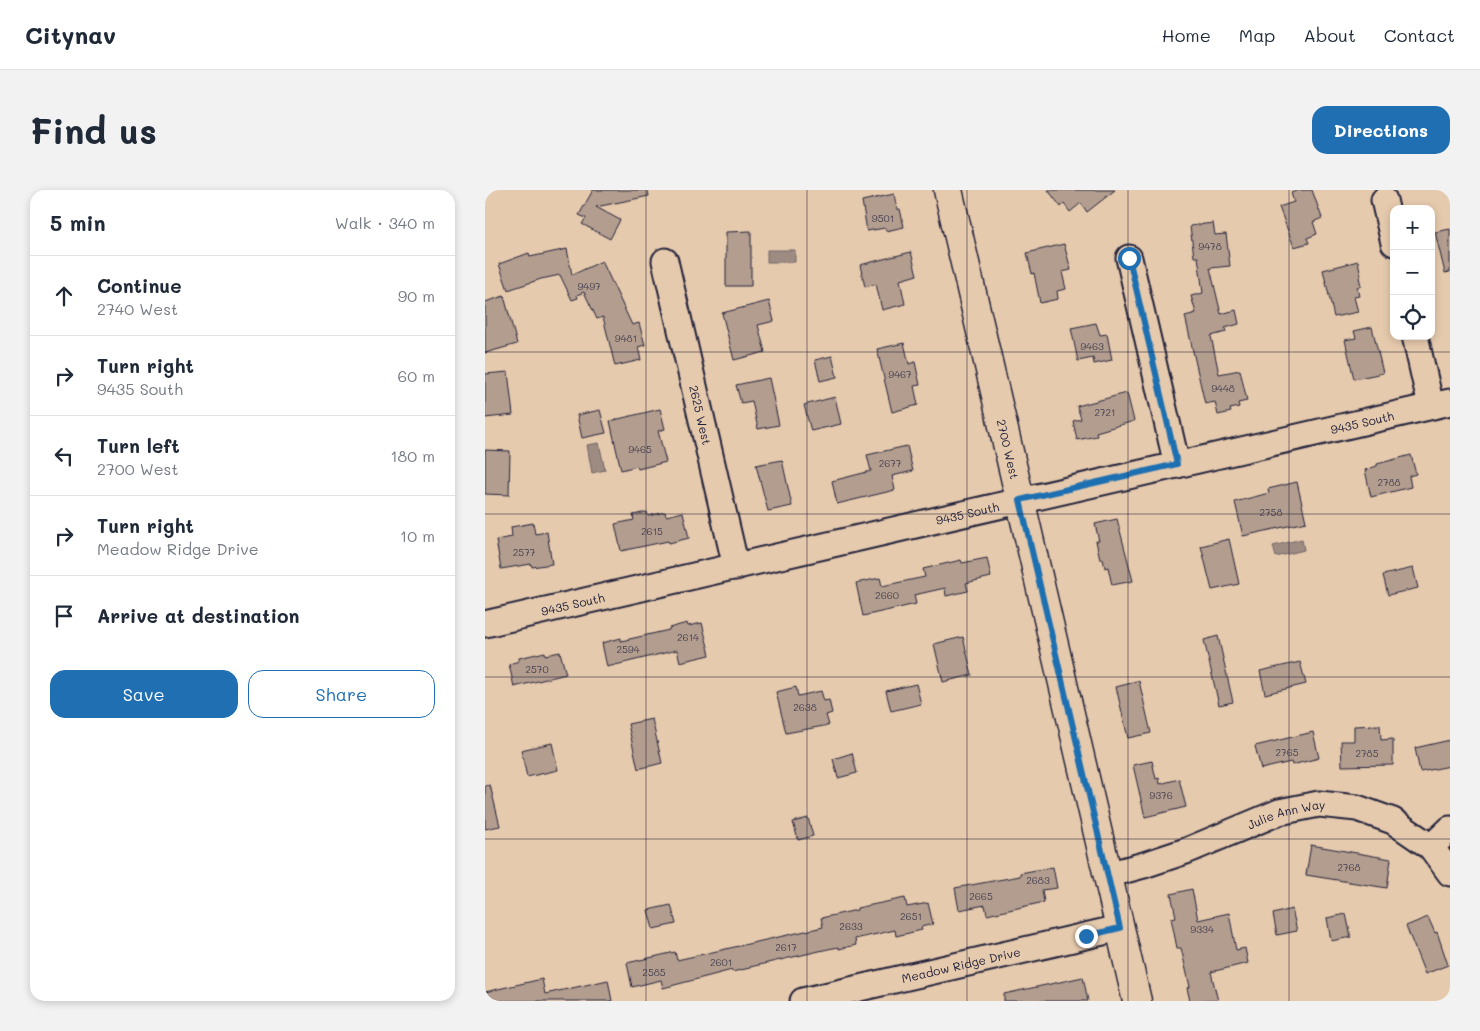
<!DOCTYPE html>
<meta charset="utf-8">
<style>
body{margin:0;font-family:Mali,sans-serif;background:#f2f2f3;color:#1f2937}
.controls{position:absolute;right:15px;top:15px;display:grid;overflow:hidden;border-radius:10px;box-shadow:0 2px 8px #0003}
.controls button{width:45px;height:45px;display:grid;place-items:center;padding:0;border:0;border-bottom:1px solid #e0e1e3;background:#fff;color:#1f2937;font:25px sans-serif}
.stop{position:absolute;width:15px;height:15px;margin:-11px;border:4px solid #1f6fb2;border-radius:50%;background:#fff}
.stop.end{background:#1f6fb2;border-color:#fff;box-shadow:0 1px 5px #0008}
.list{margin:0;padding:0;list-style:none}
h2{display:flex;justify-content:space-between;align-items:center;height:65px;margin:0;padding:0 20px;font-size:21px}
h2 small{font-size:16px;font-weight:400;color:#747a83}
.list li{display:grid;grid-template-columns:32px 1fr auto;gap:15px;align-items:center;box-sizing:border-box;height:80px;padding:0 20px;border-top:1px solid #e0e1e3}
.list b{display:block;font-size:19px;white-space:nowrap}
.list p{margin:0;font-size:16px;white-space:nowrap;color:#747a83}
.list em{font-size:16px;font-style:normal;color:#747a83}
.actions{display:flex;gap:10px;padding:15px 20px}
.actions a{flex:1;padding:11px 0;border:1px solid #1f6fb2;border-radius:15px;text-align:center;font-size:18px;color:#1f6fb2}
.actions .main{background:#1f6fb2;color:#fff}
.icon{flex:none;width:28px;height:28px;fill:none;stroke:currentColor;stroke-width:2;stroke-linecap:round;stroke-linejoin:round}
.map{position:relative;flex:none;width:965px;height:811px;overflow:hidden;border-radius:15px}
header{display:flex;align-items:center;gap:30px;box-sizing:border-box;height:70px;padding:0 25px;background:#fff;border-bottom:1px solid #e0e1e3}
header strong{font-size:24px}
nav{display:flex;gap:28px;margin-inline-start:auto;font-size:18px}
.intro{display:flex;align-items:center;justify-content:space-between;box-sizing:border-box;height:120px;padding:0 30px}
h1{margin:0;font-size:35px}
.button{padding:12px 22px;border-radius:15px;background:#1f6fb2;color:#fff;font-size:18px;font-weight:700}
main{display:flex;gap:30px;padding:0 30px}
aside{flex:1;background:#fff;border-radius:15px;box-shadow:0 2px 8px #0003}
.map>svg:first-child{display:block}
.water{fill:#9e8c83;stroke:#6c6266}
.building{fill:#b39d8f;stroke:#22223b}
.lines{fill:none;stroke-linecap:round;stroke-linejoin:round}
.minor-casing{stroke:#22223b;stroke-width:29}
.major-casing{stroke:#22223b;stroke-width:31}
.minor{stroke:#e6caad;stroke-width:25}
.major{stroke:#e6caad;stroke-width:28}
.route{stroke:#1f6fb2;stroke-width:6}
.grid{fill:none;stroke:#22223b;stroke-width:1;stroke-opacity:0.55}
.labels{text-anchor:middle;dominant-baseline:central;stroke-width:4;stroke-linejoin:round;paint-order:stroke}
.number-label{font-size:10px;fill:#464150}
.street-label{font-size:12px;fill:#22223b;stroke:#e6caad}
</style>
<header>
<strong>Citynav</strong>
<nav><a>Home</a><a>Map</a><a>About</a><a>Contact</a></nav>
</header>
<div class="intro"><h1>Find us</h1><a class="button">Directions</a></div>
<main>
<aside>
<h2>5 min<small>Walk · 340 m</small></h2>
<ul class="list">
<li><svg class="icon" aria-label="ahead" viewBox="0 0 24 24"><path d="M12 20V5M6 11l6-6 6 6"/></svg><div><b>Continue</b><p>2740 West</p></div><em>90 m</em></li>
<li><svg class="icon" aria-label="right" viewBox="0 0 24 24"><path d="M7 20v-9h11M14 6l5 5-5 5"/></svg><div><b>Turn right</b><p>9435 South</p></div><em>60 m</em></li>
<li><svg class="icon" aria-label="left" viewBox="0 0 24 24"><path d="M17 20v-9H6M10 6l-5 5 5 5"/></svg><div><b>Turn left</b><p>2700 West</p></div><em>180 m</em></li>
<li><svg class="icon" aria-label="right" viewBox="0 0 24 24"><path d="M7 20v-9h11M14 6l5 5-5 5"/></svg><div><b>Turn right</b><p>Meadow Ridge Drive</p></div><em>10 m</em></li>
<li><svg class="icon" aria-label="arrive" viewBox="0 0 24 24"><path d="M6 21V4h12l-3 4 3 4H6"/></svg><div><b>Arrive at destination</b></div></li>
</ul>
<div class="actions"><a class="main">Save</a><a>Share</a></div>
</aside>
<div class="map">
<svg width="965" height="811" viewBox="0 0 965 811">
<rect width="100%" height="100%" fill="#e6caad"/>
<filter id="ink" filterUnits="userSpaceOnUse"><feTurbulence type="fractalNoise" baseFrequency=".02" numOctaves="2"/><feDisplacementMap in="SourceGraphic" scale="10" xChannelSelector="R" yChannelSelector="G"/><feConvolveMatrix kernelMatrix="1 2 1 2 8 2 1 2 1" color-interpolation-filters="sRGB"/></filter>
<g filter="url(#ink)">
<!-- water -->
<path class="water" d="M282 60H310V72H282Z
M114 253 120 280 107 283 102 255Z
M817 349 819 360 791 367 788 356Z"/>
<!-- building -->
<path class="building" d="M108 0H163L164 6 111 17 135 30 125 49 97 34 101 28 94 25Z
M563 0H630L602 22 596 13 585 22 579 14 576 17Z
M814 0H827L837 28 828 32 832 44 822 48 824 53 809 57 794 17 809 12 806 3Z
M409 4 412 19H415L419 37 401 41 400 38 382 41 377 11Z
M728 33 730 45 741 44 745 76 725 78 736 124 751 120 754 134 740 138 741 142 726 146 734 184 755 180 762 211 753 213 754 217 745 219 746 222 733 225 730 212 720 214 700 126 711 123 706 106 718 103 713 67H709L705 36Z
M965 39V82L960 83 950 42Z
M266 41V96H241V42Z
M579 54 586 80 577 82 581 99 572 101 573 109 555 113 549 83 547 84 542 63Z
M82 59 87 85 117 71 147 135 154 133 160 155 153 157 156 170 130 176 118 127 112 129 99 102 92 105 93 108 87 110 75 85 56 89 23 100 14 74 44 63 45 67Z
M426 62 432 85 415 90 420 114 397 120 391 94 380 97 375 75Z
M873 71 876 86 874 87 876 96 872 97 874 106 869 107 873 122 849 127 838 80Z
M19 106 32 154 0 163V112Z
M284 111 289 131 273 135 280 162 249 170 237 123Z
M611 133 615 145 622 144 627 170 609 174 608 168 593 171 586 138Z
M887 137 898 183 869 189 860 150 871 148 869 141Z
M419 153 424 174 430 172 435 195 429 196 433 215 407 222 392 159Z
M347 166 352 187 335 191 330 170Z
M23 182 28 225 0 228V184Z
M284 188 294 235 273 239 267 211 256 213 251 195Z
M642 203 649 231 611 242 612 246 592 250 588 231 596 229 592 216Z
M350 207 356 234 326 241 319 215Z
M175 219 180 239 173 241 181 272 153 279 152 276 136 280 125 231Z
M115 220 121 243 97 248 92 225Z
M422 256 428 281 407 286 410 300 352 314 347 291 386 281 382 265Z
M0 260 25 261 24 305 0 304Z
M926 265 931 284 924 286 926 297 886 307 880 280 892 276V274Z
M297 270 307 316 283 321 271 275Z
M812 292 821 332 758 346 750 312 784 303 783 299Z
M162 322 163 326 180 322 181 326 198 322 204 348 184 353 183 351 136 361 130 334 149 330 148 325Z
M632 329 648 391 627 395 623 377 620 378 618 369H615L611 351H614L610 334Z
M48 333 50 344 62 342 67 374 47 377 46 374 16 379 11 350 27 347 26 337Z
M744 349 754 394 727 400 716 356Z
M502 368 506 387 481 393 483 401 461 406 460 398 429 405 431 414 378 426 371 393 395 388 397 396 440 387 438 379 476 370 477 373Z
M928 378 933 398 903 405 898 385Z
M202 433 203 436 217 433 225 465 195 472 192 460 122 477 117 453 136 448V451L184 440V438Z
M733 446 748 512 734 515 719 450Z
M478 447 487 485 458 492 449 454Z
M60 462V465L75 462 81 484 29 497 24 474 34 471V468Z
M815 472 821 494 780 504 775 481Z
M654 491 666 543 643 548 631 497Z
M431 494 436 514 406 521 401 501Z
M311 497 313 506 336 501 339 511 344 510 347 523 341 525 344 535 301 543 291 502Z
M167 529 177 573 153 579 143 534Z
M895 535 896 550 908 549V575L857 576 856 551H869V536Z
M828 542 834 568 807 575 806 572 776 579 770 556Z
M965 550V576L935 582 930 558Z
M67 553 73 580 42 587 36 560Z
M367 563 372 583 353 588 348 569Z
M667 571 671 589 674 588 675 594 694 589 701 617 660 627 648 575Z
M5 595 15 636 0 639V596Z
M323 628 328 646 313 650 308 632Z
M826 655 906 669 902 698 821 685Z
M568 677 572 698 557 700 559 712 502 725 500 715 474 720 470 698 535 686V683Z
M707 699 713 730 744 723 751 760 760 758 763 773 726 782 733 811H705L702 798 705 797 696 758H692L686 728 691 727 686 704Z
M420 708 422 717 443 713 448 734 436 737 437 740 411 746 410 740 370 749 371 755 354 759V757L343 759 265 777V778L247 782V780L178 798 176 790 147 797 142 773 190 762 192 770 338 737 336 728 372 720V718Z
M186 715 191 734 168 739 163 720Z
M807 719 812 741 792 745 788 724Z
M861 724 866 747 846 751 842 728Z
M943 727 950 743 952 742 963 775 940 784 921 736Z
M598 787 603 811H519V804Z
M57 789 60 804 123 790 127 811H0V802Z"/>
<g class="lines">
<defs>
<g id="minor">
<path d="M899 10 909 53"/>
<path d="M644 68 692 275"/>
<path id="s1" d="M180 71 251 377"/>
<path d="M930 146 946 216"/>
<path id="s2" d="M0 434 965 212"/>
<path d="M946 657 965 639"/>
<path id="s3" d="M622 685 659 675 701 661 794 622 834 614 872 618 908 631 946 657 965 683"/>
<path id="s4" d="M318 811 635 738"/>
</g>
<g id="major">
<path id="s5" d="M463 0 652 811"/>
</g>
</defs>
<!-- minor casing -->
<use href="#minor" class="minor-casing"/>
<!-- major casing -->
<use href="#major" class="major-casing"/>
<!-- minor -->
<use href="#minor" class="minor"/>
<!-- major -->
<use href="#major" class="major"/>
</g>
</g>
<g class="lines" filter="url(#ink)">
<!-- route -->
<path class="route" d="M601 746 635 738 535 310 692 274 644 68"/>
</g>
<!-- grid -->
<path class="grid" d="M161 0V811M322 0V811M482 0V811M643 0V811M804 0V811M0 162H965M0 324H965M0 487H965M0 649H965"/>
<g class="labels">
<!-- number labels -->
<g class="number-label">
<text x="398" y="28">9501</text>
<text x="725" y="56">9478</text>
<text x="104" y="96">9497</text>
<text x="141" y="148">9481</text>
<text x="607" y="156">9463</text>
<text x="415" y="184">9467</text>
<text x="738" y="198">9448</text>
<text x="620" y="222">2721</text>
<text x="155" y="259">9465</text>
<text x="405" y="273">2677</text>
<text x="904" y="292">2788</text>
<text x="786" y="322">2758</text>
<text x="167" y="341">2615</text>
<text x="39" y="362">2577</text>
<text x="402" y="405">2660</text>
<text x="203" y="447">2614</text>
<text x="143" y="459">2594</text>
<text x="52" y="479">2570</text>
<text x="320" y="517">2638</text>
<text x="802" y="562">2765</text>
<text x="882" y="563">2785</text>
<text x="676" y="605">9376</text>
<text x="864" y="677">2768</text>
<text x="553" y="690">2683</text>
<text x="496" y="706">2665</text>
<text x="426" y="726">2651</text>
<text x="366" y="736">2633</text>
<text x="717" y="739">9334</text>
<text x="301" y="757">2617</text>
<text x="236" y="772">2601</text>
<text x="169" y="782">2585</text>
</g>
<!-- street labels -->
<g class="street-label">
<text stroke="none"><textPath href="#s1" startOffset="158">2625 West</textPath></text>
<text stroke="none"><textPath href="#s2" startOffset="900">9435 South</textPath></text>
<text stroke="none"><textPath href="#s5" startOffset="266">2700 West</textPath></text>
<text stroke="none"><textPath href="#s2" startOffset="495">9435 South</textPath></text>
<text stroke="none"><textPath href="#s2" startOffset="90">9435 South</textPath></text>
<text stroke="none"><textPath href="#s3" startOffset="190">Julie Ann Way</textPath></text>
<text stroke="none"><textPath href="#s4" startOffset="162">Meadow Ridge Drive</textPath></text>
</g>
</g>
</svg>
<div class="controls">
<button>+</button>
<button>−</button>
<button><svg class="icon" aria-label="locate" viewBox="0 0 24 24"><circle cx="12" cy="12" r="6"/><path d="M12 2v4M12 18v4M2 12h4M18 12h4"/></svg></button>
</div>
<div class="stop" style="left:644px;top:68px"></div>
<div class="stop end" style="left:601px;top:746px"></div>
</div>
</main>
